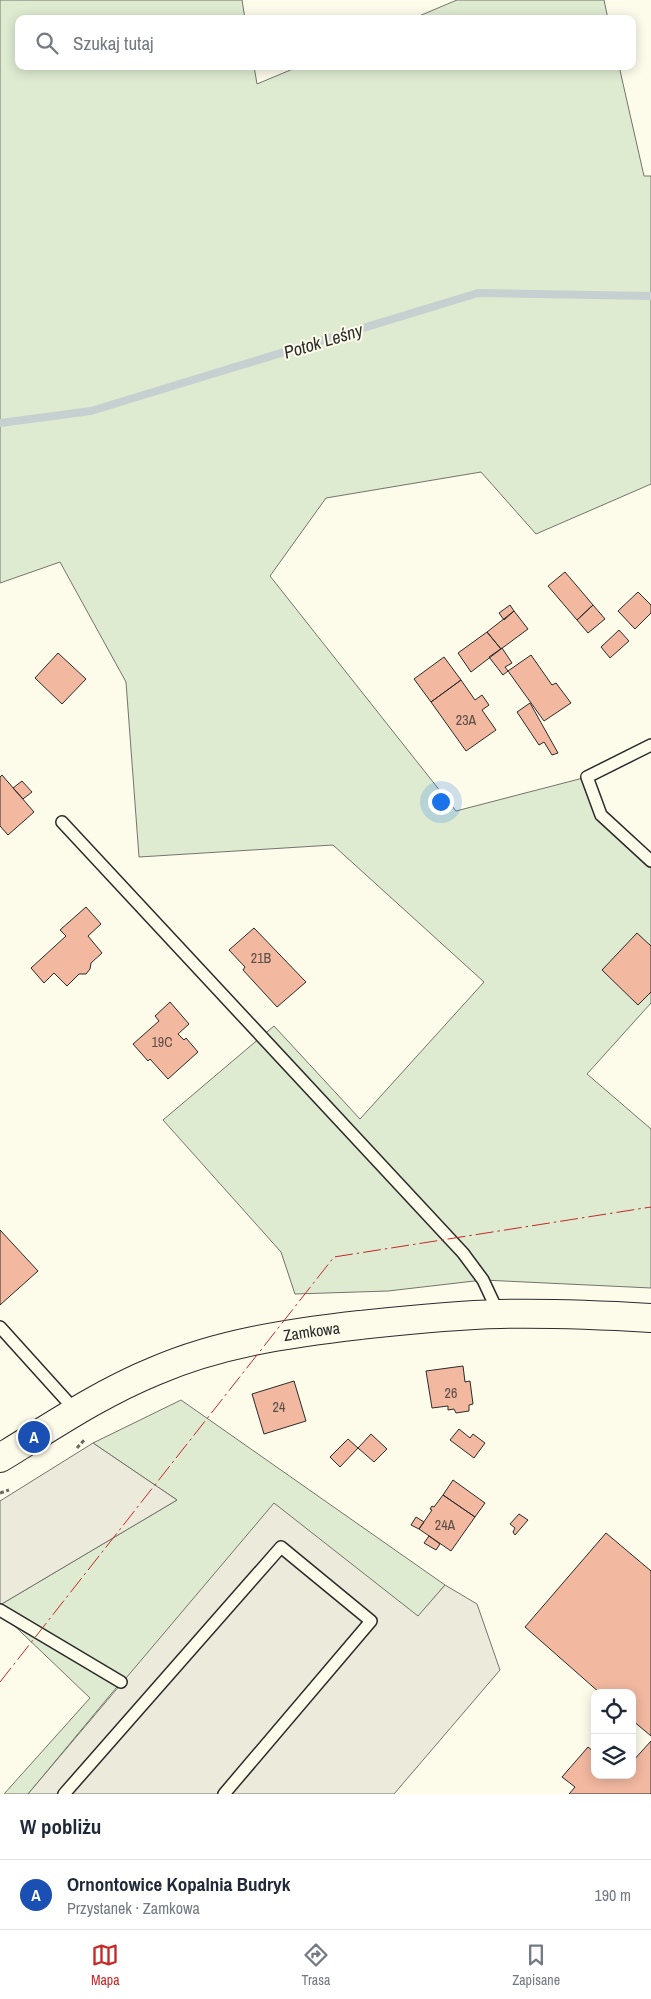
<!DOCTYPE html>
<html lang="pl">
<meta charset="utf-8">
<style>
body{margin:0;font-family:"Archivo Narrow",sans-serif;background:#f6f6f7;color:#1f2937}
.controls{position:absolute;right:15px;bottom:15px;display:grid;overflow:hidden;border-radius:10px;box-shadow:0 2px 12px #0003}
.controls button{width:45px;height:45px;display:grid;place-items:center;padding:0;border:0;border-bottom:1px solid #e0e1e3;background:#fff;color:#1f2937;font:25px sans-serif}
.you{position:absolute;left:440px;top:801px;width:18px;height:18px;margin:-12px;border:4px solid #fff;border-radius:50%;background:#1a73e8;box-shadow:0 0 0 8px #1a73e833}
.badge{display:grid;place-items:center;width:32px;height:32px;border-radius:50%;background:#c62828;color:#fff;font-size:16px;font-weight:700}
.pin{position:absolute;translate:-50% -50%;border:2px solid #fff;box-shadow:0 1px 5px #0006}
.list{margin:0;padding:0;list-style:none}
h2{display:flex;justify-content:space-between;align-items:center;height:65px;margin:0;padding:0 20px;font-size:21px}
h2 small{font-size:16px;font-weight:400;color:#747a83}
.list li{display:grid;grid-template-columns:32px 1fr auto;gap:15px;align-items:center;box-sizing:border-box;height:70px;padding:0 20px;border-top:1px solid #e0e1e3}
.list b{display:block;font-size:19px;white-space:nowrap}
.list p{margin:0;font-size:16px;white-space:nowrap;color:#747a83}
.list em{font-size:16px;font-style:normal;color:#747a83}
.icon{flex:none;width:28px;height:28px;fill:none;stroke:currentColor;stroke-width:2;stroke-linecap:round;stroke-linejoin:round}
.map{position:relative;flex:none;width:651px;height:1794px;overflow:hidden}
.search{position:absolute;background:#fff;box-shadow:0 2px 12px #0003;left:15px;right:15px;top:15px;height:55px;display:flex;align-items:center;gap:12px;box-sizing:border-box;padding:0 18px;border-radius:10px;color:#747a83;font-size:19px}
.sheet{height:135px;background:#fff}
nav{display:flex;justify-content:space-around;align-items:center;box-sizing:border-box;height:70px;border-top:1px solid #e0e1e3;background:#fff;font-size:14px;color:#747a83}
nav a{display:grid;justify-items:center;gap:2px}
nav .on{color:#c62828}
.map>svg:first-child{display:block}
.green{fill:#deebd1;stroke:#74746e}
.parking{fill:#eceadb;stroke:#74746e}
.lines{fill:none;stroke-linecap:round;stroke-linejoin:round}
.stream{stroke:#c7d0d0;stroke-width:8}
.building{fill:#f2b8a0;stroke:#2b2b2b}
.service-casing{stroke:#2b2b2b;stroke-width:14}
.tertiary-casing{stroke:#2b2b2b;stroke-width:30}
.path{stroke:#6a6964;stroke-width:3;stroke-dasharray:4 2.5;stroke-linecap:butt}
.service{stroke:#fdfbea;stroke-width:11}
.tertiary{stroke:#fdfbea;stroke-width:28}
.power{stroke:#c62828;stroke-width:1;stroke-dasharray:18 4 2.5 4;stroke-linecap:butt}
.labels{text-anchor:middle;dominant-baseline:central;stroke-width:4;stroke-linejoin:round;paint-order:stroke}
.number-label{font-size:14px;fill:#5d4e48}
.street-label{font-size:16px;fill:#2b2b2b;stroke:#fdfbea}
.water-label{font-size:18px;font-style:italic;fill:#2b2b2b;stroke:#fdfbea}
</style>
<div class="map">
<svg width="651" height="1794" viewBox="0 0 651 1794">
<rect width="100%" height="100%" fill="#fdfbea"/>
<!-- green -->
<path class="green" d="M0 0H242L245 19H19V66H254L257 84 300 66H619L644 176H651V484L536 534 481 472 326 498 270 576 456 811 587 777 601 815 651 854V1003L587 1074 651 1129V1288L483 1280 388 1291 295 1294 281 1252 163 1120 274 1026 360 1119 484 982 333 845 139 857 126 682 60 562 0 583Z
M457 0H604L608 19H412Z
M181 1400 445 1585 418 1617 121 1682 28 1794H4L90 1698 0 1612V1605L177 1500 93 1443Z"/>
<!-- parking -->
<path class="parking" d="M93 1443 177 1500 0 1605V1501Z
M274 1503 418 1616 445 1585 477 1604 500 1670 394 1794H28Z"/>
<g class="lines">
<!-- stream -->
<path class="stream" d="M0 423 91 411 478 293 651 296"/>
</g>
<!-- building -->
<path class="building" d="M565 572 593 605 577 620 548 586Z
M638 592 651 605V613L635 629 618 611Z
M510 605 514 611 504 620 499 613Z
M593 605 605 619 588 633 577 620Z
M514 611 528 629 501 649 487 632Z
M619 630 629 641 610 658 601 647Z
M487 632 501 649 471 672 458 653Z
M502 648 512 663 505 667 508 671 503 675 489 657Z
M58 653 86 679 62 704 35 678Z
M531 655 552 685 556 683 571 703 544 721 508 671Z
M444 657 461 680 431 702 414 679Z
M461 680 475 700 482 695 489 705 482 710 496 730 466 751 431 702Z
M530 703 558 753 552 755 544 742 539 745 517 712Z
M2 775 34 812 8 835 0 826V777Z
M22 781 32 792 23 799 13 788Z
M86 907 101 924 88 936 102 953 91 963 90 969 86 974H79L67 986 54 973 44 983 31 968 66 936 60 930Z
M254 928 306 982 277 1007 243 970 245 967 229 950Z
M637 933 651 946V992L638 1005 602 970Z
M170 1002 189 1024 178 1034 184 1040 186 1038 198 1052 168 1079 150 1059 148 1061 133 1044 159 1021 155 1016Z
M0 1230 38 1271 0 1305Z
M463 1366 465 1382 470 1381 473 1404 469 1405V1411L456 1413 454 1409 448 1410V1406L432 1408 426 1371Z
M294 1381 306 1421 264 1434 252 1394Z
M459 1429 470 1438 473 1434 485 1443 474 1458 450 1440Z
M371 1434 387 1449 374 1462 358 1448Z
M348 1439 358 1448 340 1467 330 1457Z
M453 1480 485 1503 475 1517 443 1495Z
M443 1495 475 1517 451 1551 419 1529 432 1510 430 1509 432 1506 434 1507Z
M519 1514 528 1520 515 1535 513 1532 515 1528 510 1524Z
M416 1517 424 1522 419 1529 411 1525Z
M606 1533 651 1571V1736L632 1720V1693H600L525 1627Z
M429 1536 440 1544 436 1550 424 1543Z
M651 1741V1794H569L575 1787 562 1777 588 1747 595 1753V1775H632V1762Z"/>
<g class="lines">
<defs>
<path id="service" d="M651 745 587 777 601 815 651 861
M62 822 463 1253 483 1280 499 1314
M0 1327 75 1410
M0 1610 121 1682
M64 1794 281 1547 371 1621 224 1794"/>
<g id="tertiary">
<path id="s1" d="M0 1458C51 1427 99 1394 155 1371 220 1343 290 1333 360 1325 407 1320 453 1315 500 1314 550 1313 601 1315 651 1318"/>
</g>
</defs>
<!-- service casing -->
<use href="#service" class="service-casing"/>
<!-- tertiary casing -->
<use href="#tertiary" class="tertiary-casing"/>
<!-- path -->
<path class="path" d="M77 1448 85 1439
M0 1493 9 1490"/>
<!-- service -->
<use href="#service" class="service"/>
<!-- tertiary -->
<use href="#tertiary" class="tertiary"/>
<!-- power -->
<path class="power" d="M0 1682 334 1257 651 1207"/>
</g>
<g class="labels">
<!-- number labels -->
<g class="number-label">
<text x="466" y="720">23A</text>
<text x="261" y="958">21B</text>
<text x="162" y="1042">19C</text>
<text x="451" y="1393">26</text>
<text x="279" y="1407">24</text>
<text x="445" y="1525">24A</text>
</g>
<!-- street labels -->
<g class="street-label">
<text stroke="none"><textPath href="#s1" startOffset="340">Zamkowa</textPath></text>
</g>
<!-- water labels -->
<g class="water-label">
<text transform="translate(323 341) rotate(-17)">Potok Leśny</text>
</g>
</g>
</svg>
<div class="controls">
<button><svg class="icon" aria-label="locate" viewBox="0 0 24 24"><circle cx="12" cy="12" r="6"/><path d="M12 2v4M12 18v4M2 12h4M18 12h4"/></svg></button>
<button><svg class="icon" aria-label="layers" viewBox="0 0 24 24"><path d="M12 4l9 5-9 5-9-5zM3 14l9 5 9-5"/></svg></button>
</div>
<div class="you"></div>
<div class="pin badge" style="left:34px;top:1437px;background:#1a4fb4">A</div>
<div class="search"><svg class="icon" aria-label="search" viewBox="0 0 24 24"><circle cx="10" cy="10" r="6"/><path d="M15 15l6 6"/></svg>Szukaj tutaj</div>
</div>
<section class="sheet">
<h2>W pobliżu<small></small></h2>
<ul class="list">
<li><span class="badge" style="background:#1a4fb4">A</span><div><b>Ornontowice Kopalnia Budryk</b><p>Przystanek · Zamkowa</p></div><em>190 m</em></li>
</ul>
</section>
<nav>
<a class="on"><svg class="icon" aria-label="map" viewBox="0 0 24 24"><path d="M3 6l6-2 6 2 6-2v14l-6 2-6-2-6 2zM9 4v14M15 6v14"/></svg>Mapa</a>
<a><svg class="icon" aria-label="directions" viewBox="0 0 24 24"><path d="M12 3l9 9-9 9-9-9zM9 14v-3h6M13 9l2 2-2 2"/></svg>Trasa</a>
<a><svg class="icon" aria-label="saved" viewBox="0 0 24 24"><path d="M7 4h10v16l-5-4-5 4z"/></svg>Zapisane</a>
</nav>
